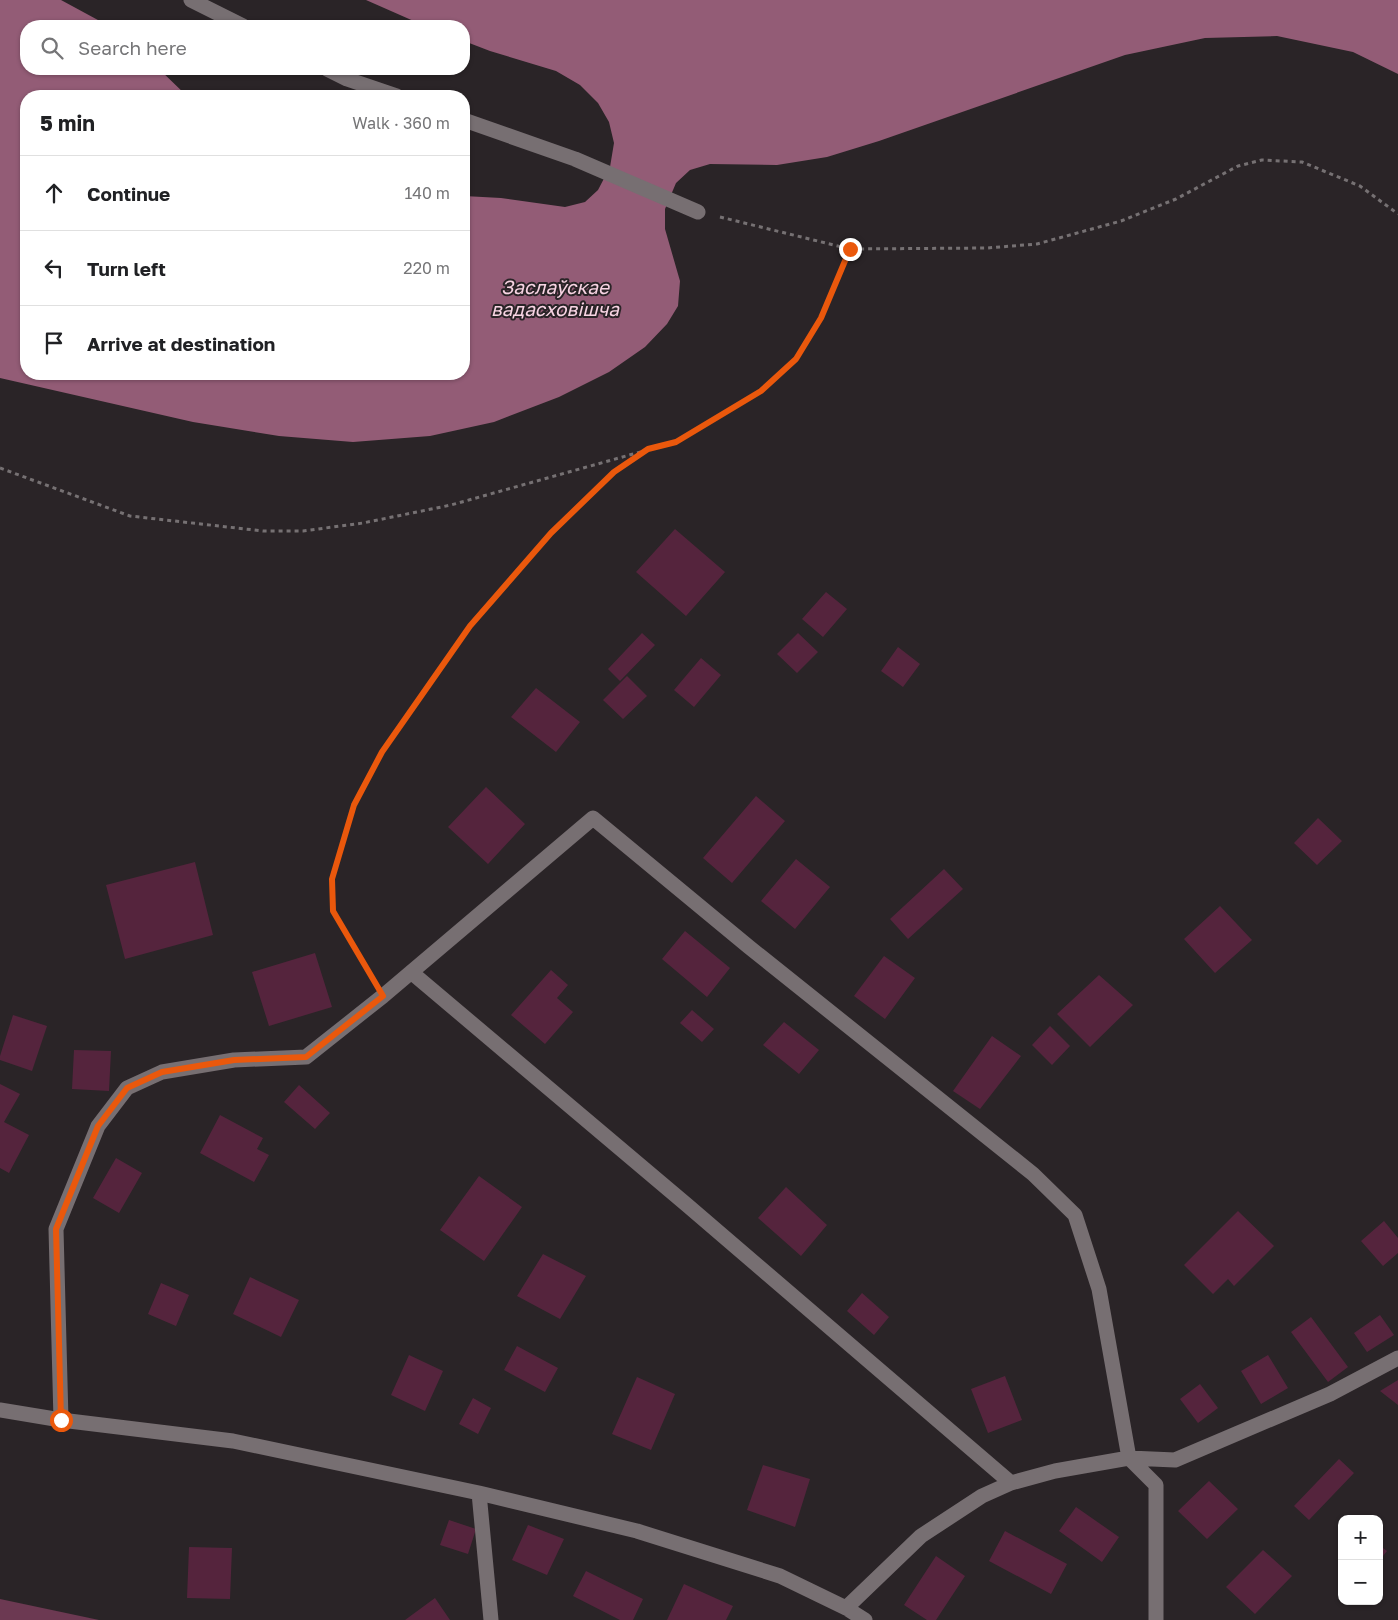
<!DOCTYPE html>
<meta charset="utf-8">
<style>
body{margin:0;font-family:"Golos Text",sans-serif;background:#f6f6f6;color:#202124}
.controls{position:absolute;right:15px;bottom:15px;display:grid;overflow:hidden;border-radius:10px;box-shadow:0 1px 4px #0004}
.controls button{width:45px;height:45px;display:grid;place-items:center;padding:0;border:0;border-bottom:1px solid #e0e0e0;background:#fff;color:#202124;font:25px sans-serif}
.stop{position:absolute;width:15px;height:15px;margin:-11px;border:4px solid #ea580c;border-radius:50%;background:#fff}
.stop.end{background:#ea580c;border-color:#fff;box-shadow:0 1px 5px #0008}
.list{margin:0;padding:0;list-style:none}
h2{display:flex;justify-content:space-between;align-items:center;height:65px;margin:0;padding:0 20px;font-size:21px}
h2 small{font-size:16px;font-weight:400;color:#757577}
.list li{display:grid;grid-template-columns:32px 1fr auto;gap:15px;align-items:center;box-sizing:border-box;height:75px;padding:0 20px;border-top:1px solid #e0e0e0}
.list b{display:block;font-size:19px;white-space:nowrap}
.list em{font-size:16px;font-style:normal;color:#757577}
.icon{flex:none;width:28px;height:28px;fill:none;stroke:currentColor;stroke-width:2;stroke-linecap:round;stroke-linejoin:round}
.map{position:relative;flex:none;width:1398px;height:1620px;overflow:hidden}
.search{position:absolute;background:#fff;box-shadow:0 1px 4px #0004;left:20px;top:20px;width:450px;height:55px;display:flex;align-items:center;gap:12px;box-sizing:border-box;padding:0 18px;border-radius:20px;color:#757577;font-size:19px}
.panel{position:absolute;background:#fff;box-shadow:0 1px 4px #0004;left:20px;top:90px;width:450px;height:290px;border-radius:20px}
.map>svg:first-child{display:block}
.forest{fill:#6c3952}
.water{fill:#935c76}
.building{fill:#55243d}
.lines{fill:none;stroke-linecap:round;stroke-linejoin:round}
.path{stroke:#767173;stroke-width:3;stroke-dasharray:4 4;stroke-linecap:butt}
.minor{stroke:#776f72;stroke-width:15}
.route{stroke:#ea580c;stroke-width:6}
.labels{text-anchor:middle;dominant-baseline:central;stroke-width:4;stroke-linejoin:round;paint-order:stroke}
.water-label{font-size:19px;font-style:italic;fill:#f8d4e3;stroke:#2a2427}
</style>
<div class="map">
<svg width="1398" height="1620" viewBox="0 0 1398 1620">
<rect width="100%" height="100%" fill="#2a2427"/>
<!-- forest -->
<path class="forest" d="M0 1599 99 1620H0Z"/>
<!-- water -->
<path class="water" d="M0 0H61L109 26H26V69H159L187 96H26V374H464V196L501 198 565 207 585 202 598 190 610 167 614 143 609 122 598 103 580 85 556 71 490 51 464 41V26H425L366 0H1398V74L1353 52 1277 36 1205 38 1125 55 879 141 827 157 777 165 710 164 690 170 676 183 665 209V229L680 281 678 306 667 324 645 347 609 372 559 397 494 422 430 436 353 442 279 436 193 422 0 378Z"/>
<!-- building -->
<path class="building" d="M675 529 725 572 686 616 636 572Z
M826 592 847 609 823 637 802 619Z
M642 633 655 645 620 681 608 669Z
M798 633 818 652 797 673 777 654Z
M898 647 920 664 903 687 881 671Z
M701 658 721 675 694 707 674 690Z
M627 676 647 696 623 719 603 700Z
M536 688 580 722 556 752 511 717Z
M486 787 525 824 488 864 448 827Z
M756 796 785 821 732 883 703 858Z
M1318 818 1342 841 1317 865 1294 843Z
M796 859 830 887 795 929 761 901Z
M195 862 213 935 125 959 106 885Z
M944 869 963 889 908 939 890 919Z
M1220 906 1252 940 1215 973 1184 939Z
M685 931 730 968 707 997 662 959Z
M315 953 332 1007 269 1026 252 972Z
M884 956 915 978 885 1019 854 996Z
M551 970 568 985 557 998 573 1012 545 1044 511 1015Z
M1099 975 1133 1005 1090 1047 1057 1014Z
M692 1010 714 1029 702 1042 680 1023Z
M13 1015 47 1026 32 1071 0 1060V1056Z
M784 1022 819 1050 799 1074 763 1045Z
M1050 1026 1070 1046 1052 1065 1032 1045Z
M992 1036 1021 1056 980 1109 953 1091Z
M74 1050 111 1051 109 1091 72 1089Z
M0 1084 20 1094 4 1122 29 1135 9 1173 0 1168Z
M299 1085 330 1113 315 1129 284 1102Z
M220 1115 263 1138 257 1149 269 1155 254 1182 200 1153Z
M116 1158 142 1173 119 1213 93 1198Z
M479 1176 522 1207 484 1261 440 1230Z
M786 1187 827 1225 801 1256 758 1218Z
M1238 1211 1274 1246 1234 1286 1228 1279 1213 1294 1184 1265Z
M1384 1221 1398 1238V1253L1383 1266 1361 1241Z
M543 1254 586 1276 560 1319 517 1296Z
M250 1277 299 1300 281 1337 233 1314Z
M161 1283 189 1295 176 1326 148 1314Z
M862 1293 889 1317 874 1335 847 1311Z
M1380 1315 1394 1335 1367 1352 1354 1333Z
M1311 1317 1348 1367 1328 1382 1291 1332Z
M517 1346 558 1368 545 1392 504 1370Z
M409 1355 443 1371 425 1411 391 1395Z
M1268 1355 1288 1388 1261 1404 1241 1371Z
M1005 1376 1022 1420 988 1433 971 1389Z
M637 1377 675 1394 651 1450 612 1434Z
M1398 1380V1405L1380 1391Z
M1200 1384 1218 1408 1198 1423 1180 1399Z
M473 1398 491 1408 478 1434 459 1424Z
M1339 1459 1354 1473 1309 1520 1294 1506Z
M763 1465 810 1479 795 1527 747 1510Z
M1209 1481 1238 1509 1207 1539 1178 1511Z
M1076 1507 1119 1537 1102 1562 1059 1531Z
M449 1520 476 1529 468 1554 440 1545Z
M528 1525 564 1539 547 1575 512 1560Z
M1005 1531 1067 1564 1051 1594 989 1561Z
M1379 1545 1387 1551 1379 1561Z
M189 1547 232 1548 230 1599 187 1598Z
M1263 1550 1292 1576 1255 1614 1226 1587Z
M936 1556 965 1576 936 1620H927L904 1605Z
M586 1571 643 1599 633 1620H620L573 1596Z
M684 1584 733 1606 726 1620H667Z
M435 1598 450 1620H405Z"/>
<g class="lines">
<!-- path -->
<path class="path" d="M720 217 850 249 987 248 1037 244 1121 221 1176 199 1238 166 1262 160 1302 162 1360 186 1398 214
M0 468 130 516 263 531H303L363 523 451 505 676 442 761 391 796 359 821 318 850 249
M371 976 333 911 332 879 354 805 382 752 470 626 551 533 614 472 645 451"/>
<!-- minor -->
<path class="minor" d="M191 0 243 26
M327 69 347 79 397 96
M464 120 575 159 698 212
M411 972 687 1205 1011 1483
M0 1410 61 1420 233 1441 479 1493 637 1531 780 1576 846 1608 865 1620
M61 1420 56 1229 98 1126 127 1088 162 1072 234 1060 306 1057 383 996 593 818 749 947 1033 1174 1075 1215 1099 1289 1129 1458 1156 1485V1620
M479 1493 491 1620
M846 1608 921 1536 982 1496 1011 1483 1055 1471 1129 1458 1175 1460 1330 1394 1398 1358"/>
</g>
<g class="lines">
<!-- route -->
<path class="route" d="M61 1420 56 1229 98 1126 127 1088 162 1072 234 1060 306 1057 383 996 333 911 332 879 354 805 382 752 470 626 551 533 614 472 648 449 676 442 761 391 796 359 821 318 850 249"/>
</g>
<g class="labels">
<!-- water labels -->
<g class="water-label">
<text x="555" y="286">Заслаўскае<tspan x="555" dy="22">вадасховішча</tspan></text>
</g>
</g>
</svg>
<div class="controls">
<button>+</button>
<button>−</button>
</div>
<div class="stop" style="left:61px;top:1420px"></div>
<div class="stop end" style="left:850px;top:249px"></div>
<div class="search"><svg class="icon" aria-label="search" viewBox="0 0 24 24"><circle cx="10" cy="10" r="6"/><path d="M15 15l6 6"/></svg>Search here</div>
<section class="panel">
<h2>5 min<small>Walk · 360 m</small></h2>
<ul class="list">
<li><svg class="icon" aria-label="ahead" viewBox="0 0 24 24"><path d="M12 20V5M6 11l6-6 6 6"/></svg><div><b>Continue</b></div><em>140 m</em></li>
<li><svg class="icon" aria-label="left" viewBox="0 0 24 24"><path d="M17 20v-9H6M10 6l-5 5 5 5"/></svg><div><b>Turn left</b></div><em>220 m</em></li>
<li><svg class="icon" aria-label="arrive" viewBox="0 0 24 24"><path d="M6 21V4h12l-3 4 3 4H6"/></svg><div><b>Arrive at destination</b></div></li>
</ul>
</section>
</div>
